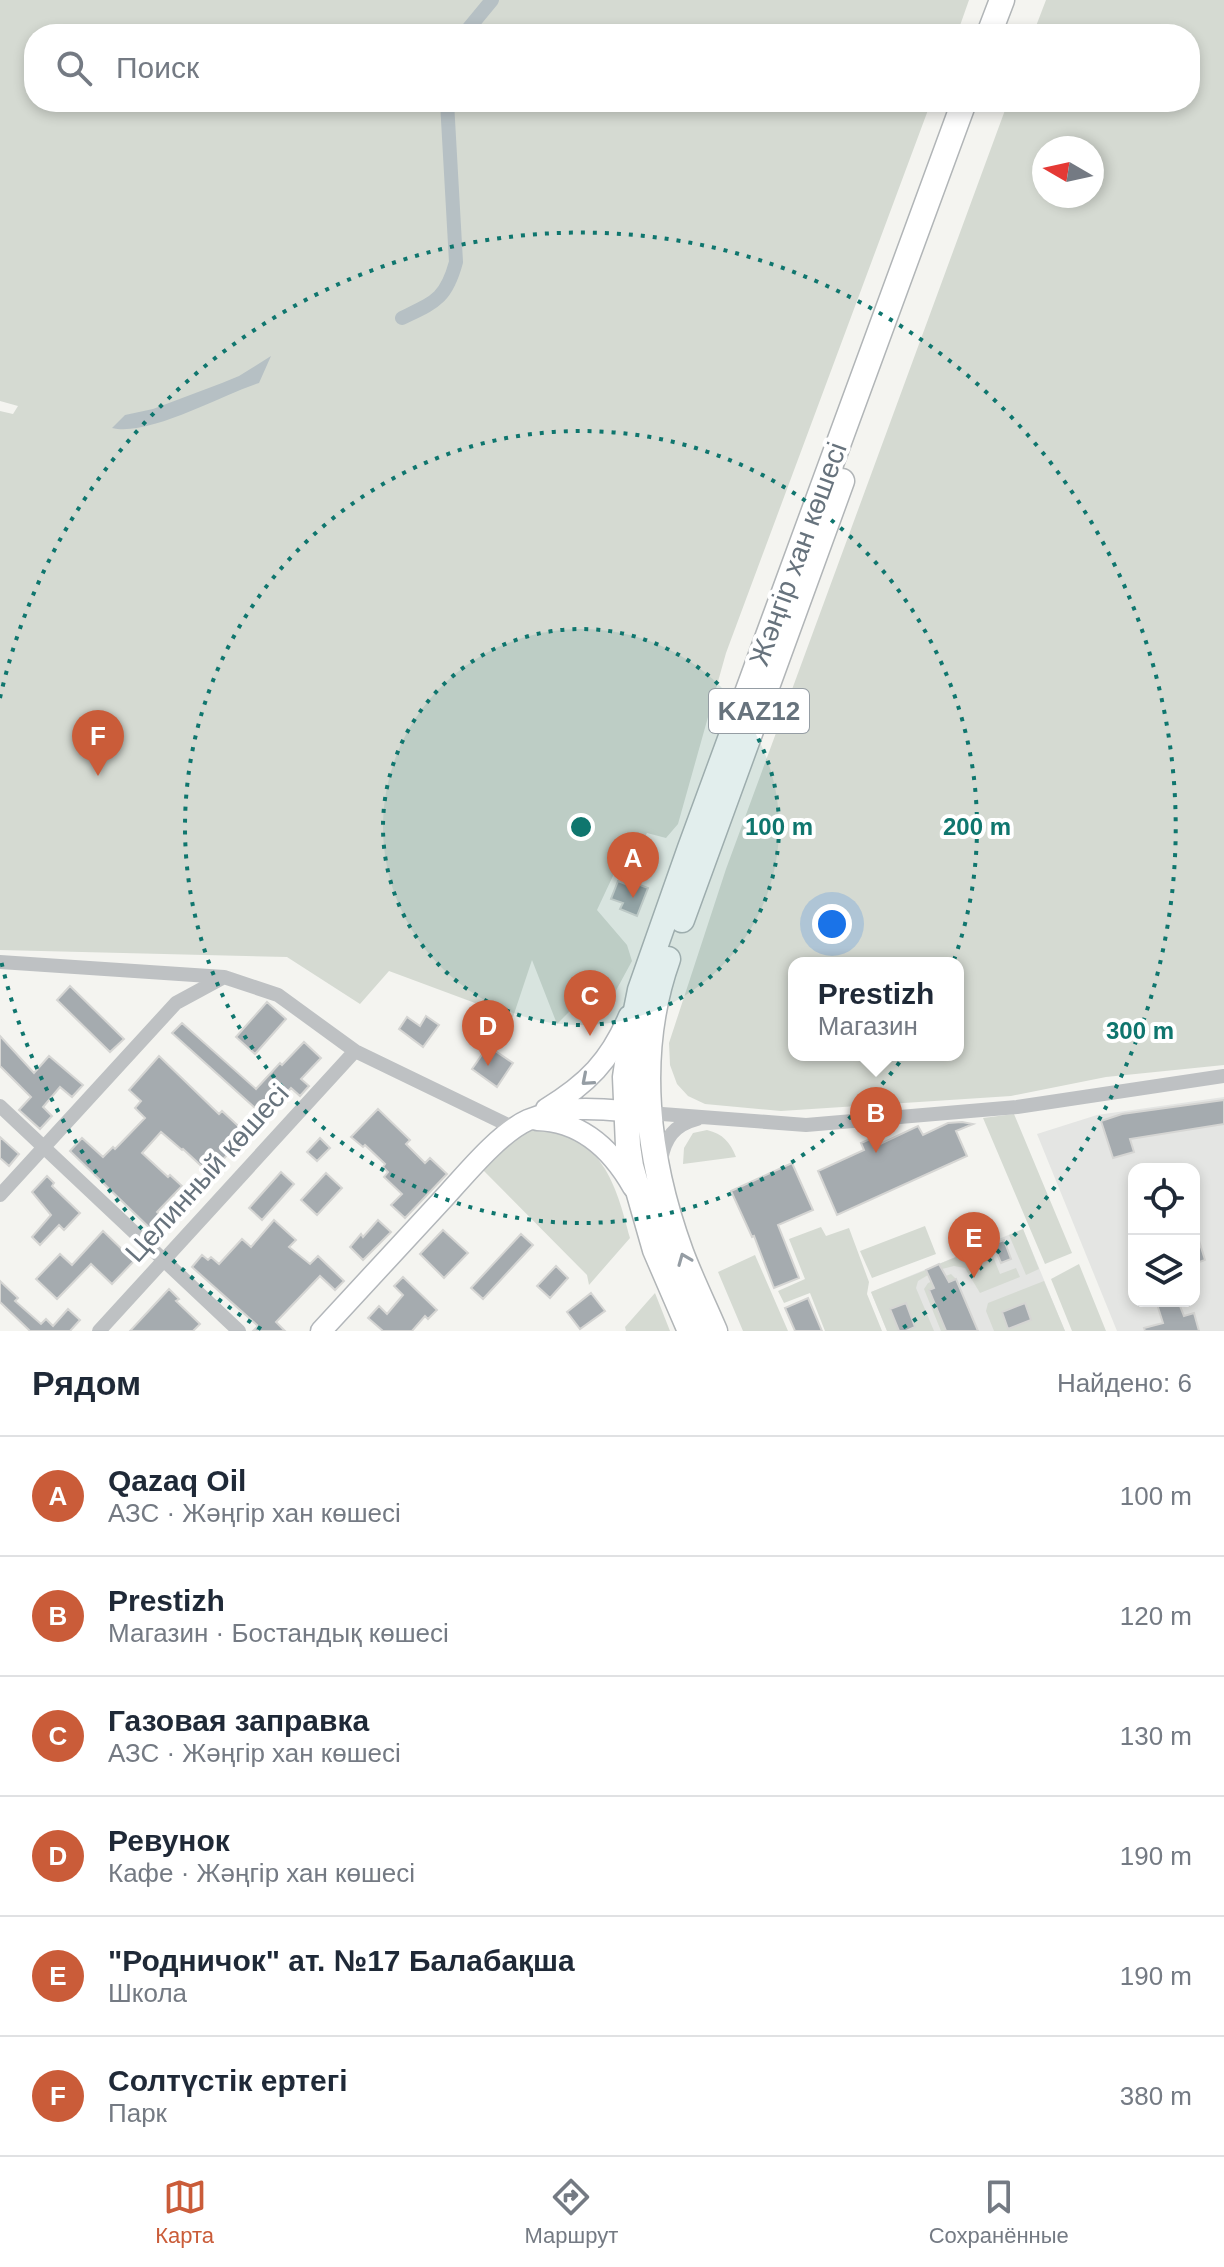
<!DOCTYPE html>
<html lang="ru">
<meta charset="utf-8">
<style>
body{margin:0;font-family:Arial,sans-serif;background:#f2f2f3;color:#1f2937}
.controls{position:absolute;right:24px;bottom:24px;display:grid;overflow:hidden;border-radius:16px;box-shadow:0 4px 12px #0003}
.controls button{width:72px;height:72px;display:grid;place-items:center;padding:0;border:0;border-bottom:2px solid #e0e1e3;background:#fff;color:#1f2937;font:40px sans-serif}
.compass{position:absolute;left:1032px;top:136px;width:72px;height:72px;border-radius:50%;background:#fff;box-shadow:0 4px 12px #0003;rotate:279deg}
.you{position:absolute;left:832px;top:924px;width:28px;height:28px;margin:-20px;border:6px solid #fff;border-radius:50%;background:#1a73e8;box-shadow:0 0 0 12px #1a73e833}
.badge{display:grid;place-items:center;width:52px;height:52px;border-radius:50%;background:#ca5c39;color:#fff;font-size:26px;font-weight:700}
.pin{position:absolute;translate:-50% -66px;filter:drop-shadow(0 2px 4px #0008)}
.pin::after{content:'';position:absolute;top:42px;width:28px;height:24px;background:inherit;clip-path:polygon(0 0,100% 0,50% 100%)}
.popup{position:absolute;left:788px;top:957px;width:176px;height:104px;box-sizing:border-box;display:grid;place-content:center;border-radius:16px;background:#fff;filter:drop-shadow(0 2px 6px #0005);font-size:26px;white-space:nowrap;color:#747a83}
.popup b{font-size:30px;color:#1f2937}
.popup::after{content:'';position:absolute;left:50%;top:100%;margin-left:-16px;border:16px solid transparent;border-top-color:#fff}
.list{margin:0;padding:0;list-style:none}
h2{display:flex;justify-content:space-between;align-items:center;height:104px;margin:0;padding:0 32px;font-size:34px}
h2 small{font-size:26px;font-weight:400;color:#747a83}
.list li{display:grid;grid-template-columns:52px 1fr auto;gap:24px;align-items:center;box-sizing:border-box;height:120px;padding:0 32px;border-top:2px solid #e0e1e3}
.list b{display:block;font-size:30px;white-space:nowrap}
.list p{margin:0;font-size:26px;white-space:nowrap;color:#747a83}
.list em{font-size:26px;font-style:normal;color:#747a83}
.icon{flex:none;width:44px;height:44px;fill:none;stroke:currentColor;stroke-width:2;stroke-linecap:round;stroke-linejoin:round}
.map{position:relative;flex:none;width:1224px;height:1331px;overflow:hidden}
.search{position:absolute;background:#fff;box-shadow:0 4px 12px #0003;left:24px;right:24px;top:24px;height:88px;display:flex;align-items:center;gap:20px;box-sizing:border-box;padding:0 28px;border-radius:32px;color:#747a83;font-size:30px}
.sheet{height:824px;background:#fff}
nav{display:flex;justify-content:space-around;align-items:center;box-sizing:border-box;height:112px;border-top:2px solid #e0e1e3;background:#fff;font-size:22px;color:#747a83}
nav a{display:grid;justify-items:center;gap:4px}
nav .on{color:#ca5c39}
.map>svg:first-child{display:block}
.built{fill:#e4e5e3;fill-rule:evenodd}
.green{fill:#d5dad2;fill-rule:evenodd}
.water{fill:#b6c0c4}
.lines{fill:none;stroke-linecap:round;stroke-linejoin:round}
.canal{stroke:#b6c0c4;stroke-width:14}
.building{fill:#a5abaf;stroke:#d5d5d3;stroke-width:2}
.secondary-casing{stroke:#b2b6ba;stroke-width:23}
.primary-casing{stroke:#b1b5b7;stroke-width:27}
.street{stroke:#bec1c3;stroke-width:14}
.secondary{stroke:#fff;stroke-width:20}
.primary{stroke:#fff;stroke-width:24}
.oneway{stroke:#959da4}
.ring{fill:none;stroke:#0f766e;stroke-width:4;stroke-dasharray:4 8}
.labels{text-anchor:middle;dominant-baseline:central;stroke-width:8;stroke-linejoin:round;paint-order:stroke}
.shield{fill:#fff;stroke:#959da4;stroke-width:2}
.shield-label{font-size:26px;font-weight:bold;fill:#67737d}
.street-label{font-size:28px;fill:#67737d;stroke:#fff}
.centre{fill:#0f766e;stroke:#fff;stroke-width:4}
.ring-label{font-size:24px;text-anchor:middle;font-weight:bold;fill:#0f766e;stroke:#fff;stroke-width:8;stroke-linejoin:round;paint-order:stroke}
</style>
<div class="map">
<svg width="1224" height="1331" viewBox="0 0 1224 1331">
<rect width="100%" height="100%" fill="#f4f4f0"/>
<!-- built -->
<path class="built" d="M1224 1097V1331H1117L1037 1134 1097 1115ZM1134 1169H1194V1301H1134Z
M1023 1229 1065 1331H887L871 1292Z"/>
<!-- green -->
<path class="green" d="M0 0H969L957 34H34V102H931L726 653 678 824 666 838 647 833 639 847 619 863 597 910 627 945 632 961 613 996 584 997 557 1024 532 960 513 1017 389 971 360 1004 287 957 0 950V411L13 414 18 406 0 401Z
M1046 0H1224V1065L1106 1077 1011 1096 781 1111 705 1104 688 1096 677 1084 670 1065 669 1043 726 869 1008 102H1190V34H1033ZM1044 148H1092V196H1044ZM794 963H958V1055H794Z
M1014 1114 1072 1253 1045 1264 983 1118Z
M538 1128C602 1136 616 1183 630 1238L589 1285 587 1275 483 1170C500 1151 513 1136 538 1128Z
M707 1130C723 1134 730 1142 736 1157L683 1164 684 1148 693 1133Z
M925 1226 936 1254 872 1278 860 1251Z
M821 1227 826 1236 849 1228 869 1282 867 1294 882 1331H825L810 1293 784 1303 778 1291 805 1279 789 1239Z
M1023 1229 1039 1269 1026 1275 1009 1235Z
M988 1244 1000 1274 1016 1268 1020 1277 980 1293 965 1268 954 1266 942 1269 939 1264Z
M755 1255 788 1331H743L718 1272Z
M1079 1264 1106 1331H1072L1051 1279Z
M926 1270 928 1275 918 1281 916 1288 934 1331H887L871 1292Z
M951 1274 956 1279 929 1291 946 1331H941L924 1289 928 1283Z
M1044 1281 1065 1331H994L986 1311 988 1303Z
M655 1293 670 1331H626L625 1327Z"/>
<!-- water -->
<path class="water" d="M271 356 259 383C222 395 148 437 112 428L125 415 153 409 222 383 239 376Z"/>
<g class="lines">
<!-- canal -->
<path class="canal" d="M464 34 492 0
M402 318C435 302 446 299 456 262L447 102"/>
</g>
<!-- building -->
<path class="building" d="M618 881 633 887 635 883 648 888 637 916 620 909 623 903 611 899Z
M70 986 124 1039 110 1052 57 1000Z
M267 1002 286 1019 255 1054 236 1037Z
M426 1016 439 1025 423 1047 399 1029 407 1017 420 1026Z
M182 1023 256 1089 280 1063 282 1065 304 1042 321 1058 301 1079 309 1086 300 1096 291 1088 265 1117 172 1033Z
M0 1036 34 1073 49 1056 83 1085 72 1097 60 1087 43 1107 52 1116 40 1129 19 1110 31 1097 0 1066Z
M488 1046 513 1063 497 1087 472 1069Z
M159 1056 219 1114 222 1111 249 1136 238 1147 236 1145 210 1174 183 1149 182 1150 161 1132 142 1153 168 1177 170 1175 182 1186 157 1212 170 1224 158 1236 70 1151 82 1138 103 1157 113 1147 115 1149 145 1118 135 1108 141 1101 129 1090Z
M1224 1100V1124L1130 1139 1134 1152 1113 1158 1101 1121 1122 1114Z
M378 1109 410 1140 406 1144 425 1163 430 1158 447 1174 405 1218 391 1205 402 1194 384 1177 388 1172 383 1167 385 1164 365 1145 363 1147 351 1137Z
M962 1122 973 1124 956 1131 967 1156 837 1215 818 1171 864 1150 861 1143 872 1138 876 1146 918 1126 923 1135 948 1123Z
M0 1137 19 1154 9 1166 0 1158Z
M320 1138 330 1148 317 1161 307 1152Z
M792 1163 813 1210 778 1225 799 1278 774 1288 754 1236 752 1237 731 1191Z
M281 1172 294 1184 262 1220 249 1208Z
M326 1173 342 1188 317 1215 301 1200Z
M47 1176 54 1183 52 1186 80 1213 64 1230 59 1225 40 1245 32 1237 51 1215 32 1192Z
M274 1220 296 1240 289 1247 310 1264 318 1256 344 1281 335 1290 320 1276 276 1322 285 1331H253L258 1326 192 1267 202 1255 208 1260 211 1257 219 1264 242 1239 251 1247Z
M378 1220 391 1232 363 1260 350 1247 361 1234 363 1237Z
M443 1230 468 1253 444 1278 420 1254Z
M103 1231 134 1261 112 1284 91 1264 57 1299 36 1279 60 1254 72 1265Z
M1196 1231 1205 1260 1194 1264V1232Z
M521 1234 533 1245 483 1299 471 1288Z
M1004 1240 1011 1259 1001 1263 993 1244Z
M939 1264 949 1282 956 1279 978 1331H946L929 1290 934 1288 926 1270Z
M556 1266 568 1278 550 1298 537 1286Z
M403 1277 437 1310 428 1319 425 1316 412 1331H383L368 1318 379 1306 387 1314 403 1295 394 1286Z
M0 1281 18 1298 15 1301 41 1324 46 1319 53 1326 68 1309 80 1320 70 1331H30L0 1302Z
M169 1289 179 1299 176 1301 200 1324 193 1331H130Z
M591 1293 605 1311 580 1329 567 1312Z
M808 1298 822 1331H795L785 1308Z
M1156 1301H1178L1184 1316 1194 1313 1199 1331H1145L1144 1328 1163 1323Z
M906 1303 915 1327 906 1331H899L890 1309Z
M1025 1303 1031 1320 1008 1329 1002 1312Z"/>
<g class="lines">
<defs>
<path id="secondary" d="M546 1109C587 1084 610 1061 629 1016
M537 1120C582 1121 612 1150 633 1187
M321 1331C362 1287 402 1243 443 1199 465 1175 499 1133 528 1120 560 1106 592 1108 625 1111"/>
<path id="primary" d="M989 34 1002 0
M682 920 842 481
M668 959C634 1054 647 1159 681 1252 691 1279 704 1305 715 1331
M690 1331 655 1250 631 1166 628 1146 625 1077 632 1030 640 990 690 848 964 102"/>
</defs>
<!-- secondary casing -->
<use href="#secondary" class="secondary-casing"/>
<!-- primary casing -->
<use href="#primary" class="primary-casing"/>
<!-- street -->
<path class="street" d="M0 962 224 977 278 995 355 1051 514 1128
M0 1106 239 1331
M649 1113 806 1125 1017 1107 1224 1076
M661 1160C665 1138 674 1125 697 1119
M0 1195 176 1003 224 977
M99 1331 355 1051"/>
<!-- secondary -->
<use href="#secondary" class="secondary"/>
<!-- primary -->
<use href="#primary" class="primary"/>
</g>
<!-- one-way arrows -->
<defs><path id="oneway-chevron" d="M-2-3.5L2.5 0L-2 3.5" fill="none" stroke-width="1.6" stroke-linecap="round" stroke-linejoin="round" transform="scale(2)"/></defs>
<g class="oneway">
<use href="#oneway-chevron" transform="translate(587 1080) rotate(139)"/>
<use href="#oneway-chevron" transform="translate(684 1259) rotate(-112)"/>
</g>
<!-- distance rings -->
<circle cx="581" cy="827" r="198" fill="#0f766e" fill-opacity=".12"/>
<g class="ring">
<circle cx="581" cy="827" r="198"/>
<circle cx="581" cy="827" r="396"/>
<path d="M261 1329A595 595 0 0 1 0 956M0 698A595 595 0 1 1 901 1329"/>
</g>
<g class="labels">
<!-- shield labels -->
<rect class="shield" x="709" y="689" width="100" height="44" rx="6"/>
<g class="shield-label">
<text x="759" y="711">KAZ12</text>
</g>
<!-- street labels -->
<g class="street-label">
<text transform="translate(798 554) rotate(-70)">Жәңгір хан көшесі</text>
<text transform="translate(207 1173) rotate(-48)">Целинный көшесі</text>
</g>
</g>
<circle cx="581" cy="827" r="12" class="centre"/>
<g class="ring-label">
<text x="779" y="835">100 m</text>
<text x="977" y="835">200 m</text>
<text x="1140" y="1039">300 m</text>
</g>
</svg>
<div class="controls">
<button><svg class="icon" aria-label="locate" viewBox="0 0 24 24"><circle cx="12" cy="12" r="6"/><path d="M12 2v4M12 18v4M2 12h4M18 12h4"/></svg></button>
<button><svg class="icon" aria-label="layers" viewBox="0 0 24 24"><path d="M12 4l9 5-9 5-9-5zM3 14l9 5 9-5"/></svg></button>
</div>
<svg class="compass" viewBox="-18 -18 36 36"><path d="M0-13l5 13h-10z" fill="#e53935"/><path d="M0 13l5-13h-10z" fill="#747a83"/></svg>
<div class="you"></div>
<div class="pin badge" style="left:633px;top:898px">A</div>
<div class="pin badge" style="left:876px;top:1153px">B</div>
<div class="popup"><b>Prestizh</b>Магазин</div>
<div class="pin badge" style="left:590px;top:1036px">C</div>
<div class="pin badge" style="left:488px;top:1066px">D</div>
<div class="pin badge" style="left:974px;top:1278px">E</div>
<div class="pin badge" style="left:98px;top:776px">F</div>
<div class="search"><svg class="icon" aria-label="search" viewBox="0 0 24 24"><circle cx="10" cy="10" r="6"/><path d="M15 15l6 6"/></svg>Поиск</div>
</div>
<section class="sheet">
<h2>Рядом<small>Найдено: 6</small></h2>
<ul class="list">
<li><span class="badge">A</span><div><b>Qazaq Oil</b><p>АЗС · Жәңгір хан көшесі</p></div><em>100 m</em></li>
<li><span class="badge">B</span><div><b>Prestizh</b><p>Магазин · Бостандық көшесі</p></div><em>120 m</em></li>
<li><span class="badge">C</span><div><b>Газовая заправка</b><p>АЗС · Жәңгір хан көшесі</p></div><em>130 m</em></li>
<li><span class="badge">D</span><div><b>Ревунок</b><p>Кафе · Жәңгір хан көшесі</p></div><em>190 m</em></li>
<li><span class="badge">E</span><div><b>&quot;Родничок&quot; ат. №17 Балабақша</b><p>Школа</p></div><em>190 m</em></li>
<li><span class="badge">F</span><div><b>Солтүстік ертегі</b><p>Парк</p></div><em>380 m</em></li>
</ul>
</section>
<nav>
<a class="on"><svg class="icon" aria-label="map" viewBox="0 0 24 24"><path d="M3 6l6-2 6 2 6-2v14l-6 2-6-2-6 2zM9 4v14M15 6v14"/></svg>Карта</a>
<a><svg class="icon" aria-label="directions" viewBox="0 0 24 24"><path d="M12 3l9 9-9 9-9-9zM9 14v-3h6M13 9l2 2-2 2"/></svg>Маршрут</a>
<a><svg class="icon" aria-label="saved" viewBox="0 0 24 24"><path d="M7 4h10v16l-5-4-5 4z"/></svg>Сохранённые</a>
</nav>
